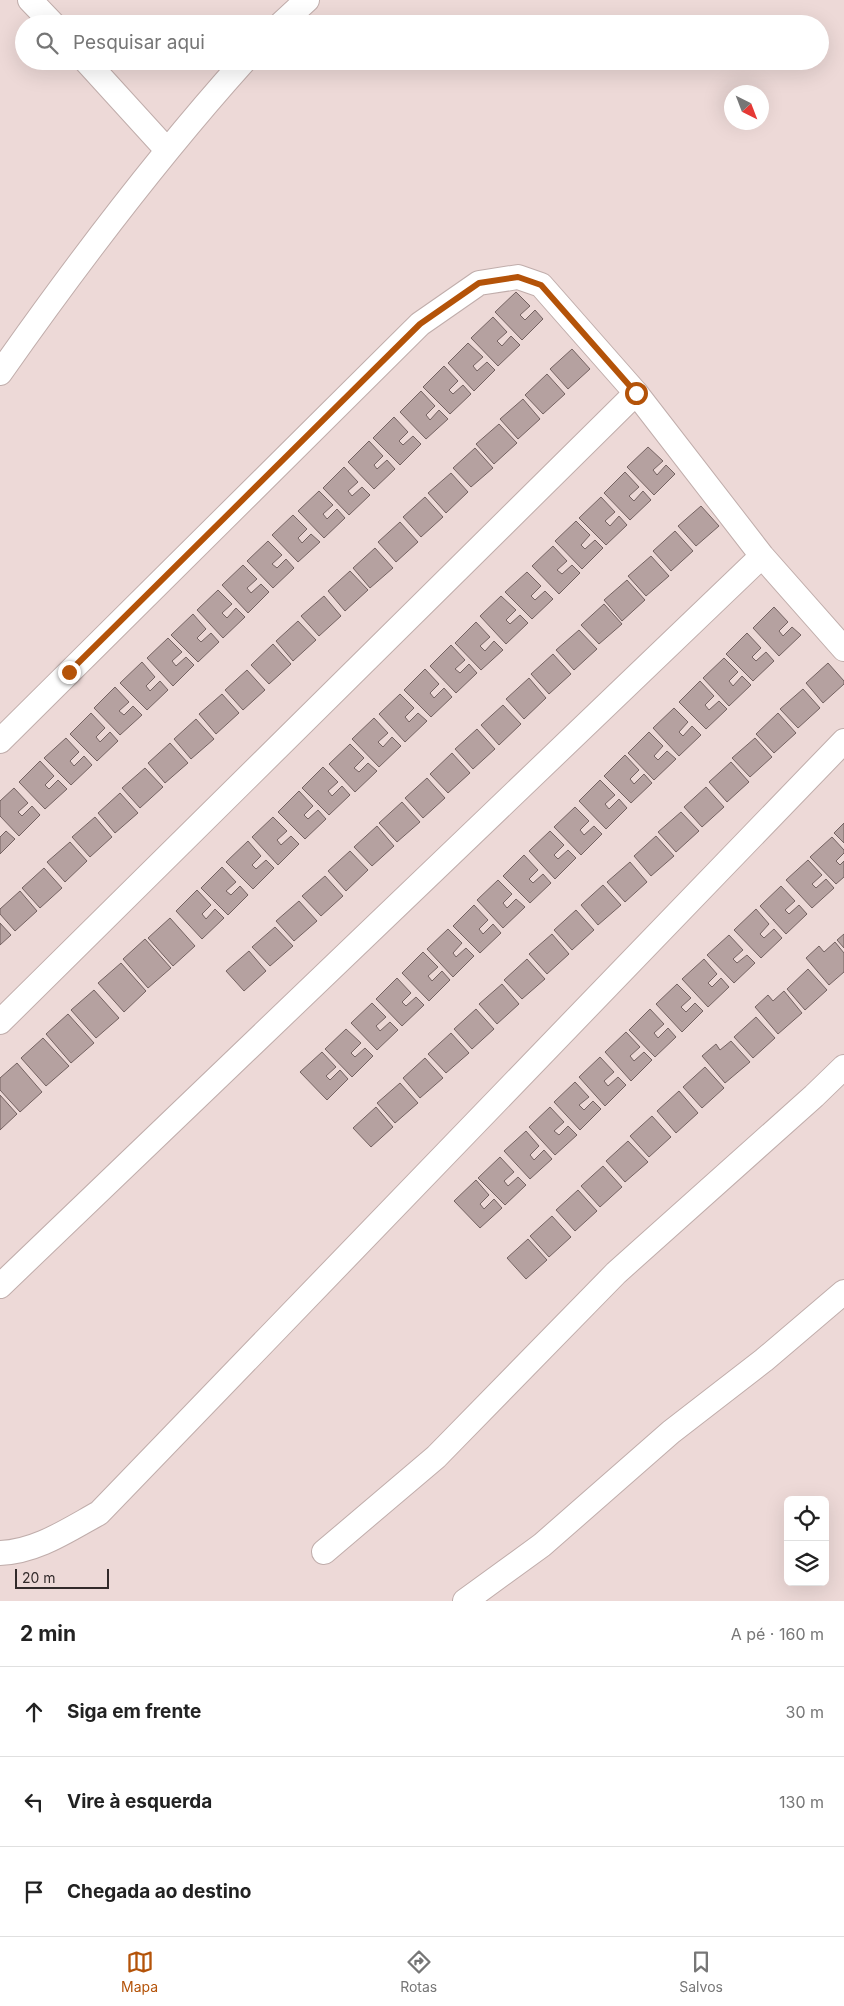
<!DOCTYPE html>
<html lang="pt">
<meta charset="utf-8">
<style>
body{margin:0;font-family:Inter,sans-serif;background:#f6f6f6;color:#222}
.controls{position:absolute;right:15px;bottom:15px;display:grid;overflow:hidden;border-radius:8px;box-shadow:0 5px 20px #0002}
.controls button{width:45px;height:45px;display:grid;place-items:center;padding:0;border:0;border-bottom:1px solid #e0e0e0;background:#fff;color:#222;font:25px sans-serif}
.compass{position:absolute;left:724px;top:85px;width:45px;height:45px;border-radius:50%;background:#fff;box-shadow:0 5px 20px #0002;rotate:138deg}
.scale{position:absolute;left:15px;bottom:12px;width:94px;box-sizing:border-box;padding-left:5px;border:2px solid #322a2a;border-top:0;font-size:14px;line-height:18px;white-space:nowrap;color:#322a2a;-webkit-text-stroke:4px #edd9d7;paint-order:stroke}
.stop{position:absolute;width:15px;height:15px;margin:-11px;border:4px solid #b45309;border-radius:50%;background:#fff}
.stop.end{background:#b45309;border-color:#fff;box-shadow:0 1px 5px #0008}
.list{margin:0;padding:0;list-style:none}
h2{display:flex;justify-content:space-between;align-items:center;height:65px;margin:0;padding:0 20px;font-size:21px}
h2 small{font-size:16px;font-weight:400;color:#767676}
.list li{display:grid;grid-template-columns:32px 1fr auto;gap:15px;align-items:center;box-sizing:border-box;height:90px;padding:0 20px;border-top:1px solid #e0e0e0}
.list b{display:block;font-size:19px;white-space:nowrap}
.list em{font-size:16px;font-style:normal;color:#767676}
.icon{flex:none;width:28px;height:28px;fill:none;stroke:currentColor;stroke-width:2;stroke-linecap:round;stroke-linejoin:round}
.map{position:relative;flex:none;width:844px;height:1601px;overflow:hidden}
.search{position:absolute;background:#fff;box-shadow:0 5px 20px #0002;left:15px;right:15px;top:15px;height:55px;display:flex;align-items:center;gap:12px;box-sizing:border-box;padding:0 18px;border-radius:28px;color:#767676;font-size:19px}
.sheet{height:335px;background:#fff}
nav{display:flex;justify-content:space-around;align-items:center;box-sizing:border-box;height:70px;border-top:1px solid #e0e0e0;background:#fff;font-size:14px;color:#767676}
nav a{display:grid;justify-items:center;gap:2px}
nav .on{color:#b45309}
.map>svg:first-child{display:block}
.building{fill:#b5a1a0;stroke:#746261}
.lines{fill:none;stroke-linecap:round;stroke-linejoin:round}
.minor-casing{stroke:#c0adab;stroke-width:26}
.minor{stroke:#fff;stroke-width:24}
.route{stroke:#b45309;stroke-width:6}
</style>
<div class="map">
<svg width="844" height="1601" viewBox="0 0 844 1601">
<rect width="100%" height="100%" fill="#edd9d7"/>
<!-- building -->
<path class="building" d="M516 292 530 306 520 315 525 320 535 310 543 319 522 340 495 312Z
M493 317 507 332 497 341 502 346 511 336 520 345 498 366 471 338Z
M468 343 483 357 473 366 477 371 487 362 495 370 474 391 448 363Z
M572 349 590 369 568 389 550 369Z
M444 366 458 381 449 390 453 394 463 385 471 394 450 414 423 387Z
M547 374 565 394 543 414 525 395Z
M421 391 435 406 426 415 430 420 439 410 448 419 426 439 400 412Z
M523 399 540 419 518 439 500 419Z
M394 417 408 432 399 441 403 445 413 436 421 444 400 465 373 438Z
M499 424 517 443 494 464 476 444Z
M369 441 383 456 374 465 377 469 387 460 395 469 374 489 348 462Z
M648 447 663 461 653 470 657 475 666 465 675 474 654 495 627 467Z
M475 448 493 468 471 487 453 468Z
M344 467 358 482 348 491 352 496 362 487 370 495 349 515 323 488Z
M625 472 639 487 629 496 634 501 643 491 651 500 630 520 604 493Z
M451 473 468 492 446 513 428 493Z
M319 491 333 505 323 514 327 519 337 509 345 518 324 538 298 511Z
M425 497 443 517 421 537 403 517Z
M601 497 615 512 605 521 610 526 619 516 627 525 606 545 579 518Z
M701 506 719 526 696 546 678 526Z
M293 515 307 529 298 538 302 543 311 534 320 542 298 562 272 535Z
M576 521 590 535 581 545 585 549 595 540 603 548 582 569 555 541Z
M400 522 418 542 396 562 378 542Z
M675 531 693 551 671 571 653 551Z
M268 541 282 555 272 564 277 568 286 559 294 568 273 588 247 561Z
M553 546 567 561 557 570 562 574 572 565 580 573 559 594 532 566Z
M375 548 393 568 370 588 353 568Z
M651 556 669 576 646 596 628 576Z
M243 565 257 579 247 588 251 593 261 584 269 592 248 613 222 585Z
M350 571 368 590 345 611 328 591Z
M527 572 541 586 531 596 535 600 545 591 553 599 532 619 505 592Z
M627 580 645 600 622 621 604 600Z
M218 590 232 604 222 613 227 618 236 608 245 617 223 638 197 610Z
M324 596 341 616 319 636 301 616Z
M501 596 516 610 506 620 510 624 520 615 528 623 506 644 480 616Z
M604 604 622 624 599 644 581 625Z
M774 607 788 622 779 631 783 636 792 627 801 635 779 656 753 628Z
M193 614 206 629 197 638 201 642 211 633 219 642 198 662 171 635Z
M298 621 316 640 293 661 276 641Z
M476 622 490 637 480 646 485 651 494 641 503 650 481 670 455 643Z
M579 630 597 649 574 670 556 650Z
M747 633 761 648 752 657 756 661 766 652 774 661 753 681 726 654Z
M168 638 182 652 172 661 176 666 186 657 194 665 173 686 147 658Z
M273 644 291 664 269 684 251 665Z
M451 645 465 660 455 669 460 673 469 664 477 673 456 693 430 666Z
M553 654 571 674 549 694 531 674Z
M724 658 738 672 729 681 733 686 742 676 751 685 729 706 703 678Z
M142 662 155 677 146 686 150 691 160 681 168 690 147 710 120 683Z
M828 663 844 681V684L823 703 806 683Z
M425 669 439 684 430 693 434 698 444 688 452 697 431 717 404 690Z
M247 670 265 690 243 710 225 690Z
M529 678 546 698 524 719 506 699Z
M700 681 714 696 705 705 709 710 719 701 727 709 706 729 679 702Z
M115 687 129 702 119 711 124 715 133 706 142 715 120 735 94 708Z
M803 689 820 708 798 728 780 709Z
M222 694 239 713 216 734 199 714Z
M400 694 414 708 405 717 409 722 418 713 427 721 405 742 379 714Z
M503 705 521 724 499 745 481 725Z
M674 708 688 722 679 732 683 736 692 726 701 735 679 756 653 728Z
M91 713 105 728 96 737 100 742 110 732 118 741 97 761 70 734Z
M778 713 796 733 774 753 756 734Z
M374 718 388 733 378 742 383 747 392 737 401 746 379 767 352 739Z
M196 719 214 739 191 759 174 739Z
M477 729 495 749 473 769 455 749Z
M649 732 663 746 654 756 658 760 667 751 676 759 654 780 628 753Z
M66 738 79 752 70 761 74 766 84 756 92 765 71 785 44 758Z
M755 738 772 757 750 777 732 758Z
M170 743 188 763 165 783 148 763Z
M350 744 364 758 354 768 359 772 368 763 377 771 355 792 329 764Z
M452 753 470 773 448 793 430 774Z
M625 755 639 770 630 779 634 784 644 774 652 783 631 803 604 776Z
M40 761 54 776 45 785 49 789 58 780 67 789 45 809 19 782Z
M731 762 749 782 727 802 709 782Z
M323 767 338 782 328 791 332 796 342 786 350 795 329 815 302 788Z
M145 768 163 787 140 808 122 788Z
M427 778 445 798 423 818 405 798Z
M600 780 615 795 605 804 609 809 619 799 627 808 606 829 579 801Z
M706 787 724 807 702 827 684 807Z
M14 788 28 803 18 812 22 816 32 806 40 815 19 836 0 816V801Z
M299 791 313 806 304 815 308 819 318 810 326 819 305 839 278 812Z
M120 793 138 813 115 833 98 813Z
M402 802 420 822 397 842 379 823Z
M575 807 589 821 580 830 584 835 594 826 602 834 581 855 554 827Z
M681 812 699 831 676 852 658 832Z
M95 817 112 837 90 857 72 837Z
M273 817 287 831 277 840 281 845 291 836 299 844 278 865 252 837Z
M844 823V843L834 833Z
M377 826 394 846 372 866 354 847Z
M6 831 15 839 0 854V837Z
M550 831 564 845 554 855 558 859 568 850 576 858 555 879 529 851Z
M656 836 674 856 651 876 634 856Z
M832 837 844 850V853L836 861 840 865 844 861V877L836 884 810 857Z
M248 841 261 856 252 865 256 869 266 860 274 868 253 889 226 862Z
M70 842 87 861 65 882 47 862Z
M350 851 368 870 346 891 328 871Z
M524 855 538 870 529 879 533 883 543 874 551 883 530 903 503 876Z
M808 860 822 875 812 884 816 888 826 879 834 888 812 908 786 880Z
M630 862 647 882 625 902 607 882Z
M222 867 236 882 226 891 231 895 240 886 248 895 228 915 201 888Z
M44 868 62 888 40 908 22 888Z
M325 876 343 896 321 916 302 896Z
M498 880 512 894 503 903 507 908 516 899 525 907 503 928 477 900Z
M603 885 621 905 598 925 581 905Z
M781 886 795 901 785 910 789 914 799 905 807 914 786 934 760 906Z
M197 890 211 905 202 914 206 919 215 909 224 918 202 939 176 911Z
M20 891 37 911 15 931 0 914V909Z
M299 901 317 921 294 941 276 921Z
M474 905 488 920 479 929 483 934 493 924 501 933 480 953 453 926Z
M756 909 769 924 760 934 764 938 774 929 782 938 761 958 734 930Z
M576 910 594 930 572 950 554 930Z
M170 918 195 946 173 966 148 938Z
M0 923 11 935 0 945Z
M275 927 293 946 270 966 252 947Z
M448 929 462 943 453 953 456 957 466 948 474 956 453 977 427 949Z
M552 934 569 954 547 974 529 954Z
M844 934V948L837 940Z
M729 935 743 950 733 959 737 963 747 955 755 963 734 983 707 955Z
M145 939 171 968 148 988 123 959Z
M835 942 844 953V972L829 985 806 958 819 946 824 952Z
M249 951 266 971 244 991 226 971Z
M423 952 438 967 428 976 432 981 442 971 450 980 429 1001 402 973Z
M527 959 545 979 522 999 504 980Z
M704 959 717 974 708 983 712 987 721 978 729 987 708 1007 682 979Z
M121 963 146 991 124 1012 98 983Z
M808 969 827 990 805 1010 787 989Z
M397 978 411 993 402 1002 406 1006 416 997 424 1005 402 1026 376 999Z
M502 984 519 1004 497 1024 479 1004Z
M677 984 691 998 681 1007 686 1012 695 1003 703 1011 682 1032 656 1004Z
M94 990 119 1018 96 1038 71 1010Z
M784 991 802 1013 778 1034 755 1007 768 995 773 1001Z
M372 1003 386 1017 376 1026 380 1031 390 1022 398 1030 377 1050 351 1023Z
M476 1009 494 1029 472 1049 454 1029Z
M650 1009 664 1024 654 1033 658 1038 668 1028 676 1037 655 1057 629 1030Z
M68 1014 94 1043 71 1063 46 1034Z
M756 1017 775 1038 753 1058 734 1037Z
M346 1029 361 1043 351 1053 355 1057 365 1048 373 1056 352 1077 325 1049Z
M626 1032 640 1047 630 1056 634 1061 644 1052 652 1060 631 1081 605 1052Z
M451 1033 469 1053 446 1073 428 1054Z
M43 1038 69 1066 46 1086 21 1058Z
M731 1041 750 1062 725 1083 702 1056 716 1044 720 1050Z
M322 1052 336 1067 326 1076 330 1080 340 1070 348 1079 327 1100 300 1072Z
M600 1057 614 1072 604 1081 608 1086 618 1077 626 1085 605 1106 579 1077Z
M425 1058 443 1078 420 1098 403 1078Z
M17 1063 42 1092 20 1112 0 1090V1078Z
M705 1067 724 1088 702 1108 683 1087Z
M575 1082 589 1097 579 1105 584 1110 593 1101 601 1109 580 1130 554 1102Z
M400 1083 418 1103 395 1123 377 1103Z
M679 1091 698 1113 676 1133 657 1111Z
M0 1095 17 1114 0 1130Z
M376 1107 393 1127 371 1147 353 1128Z
M550 1107 564 1122 554 1131 559 1135 568 1126 577 1135 555 1155 529 1127Z
M652 1116 671 1137 649 1157 630 1136Z
M526 1131 539 1146 530 1155 534 1160 544 1150 552 1159 530 1179 504 1151Z
M628 1141 648 1162 625 1182 606 1161Z
M500 1157 514 1172 504 1181 508 1186 518 1177 526 1185 505 1205 478 1178Z
M603 1166 622 1187 600 1207 581 1186Z
M476 1180 489 1195 480 1204 484 1209 494 1199 502 1208 480 1228 454 1201Z
M578 1190 597 1211 575 1231 556 1210Z
M552 1216 571 1237 549 1257 530 1236Z
M528 1239 547 1260 526 1279 507 1258Z"/>
<g class="lines">
<defs>
<path id="minor" d="M30 0 53 24
M281 24 307 0
M86 61 167 150
M0 373C76 265 155 160 244 61
M0 741 420 324 479 283 518 277 541 285 636 393 762 556 844 649
M0 1022 636 393
M0 1286 762 556
M324 1552 436 1457 616 1273 814 1096 844 1067
M0 1553C36 1552 68 1530 99 1513L844 741
M465 1601 542 1545 671 1432 764 1360 844 1292"/>
</defs>
<!-- minor casing -->
<use href="#minor" class="minor-casing"/>
<!-- minor -->
<use href="#minor" class="minor"/>
</g>
<g class="lines">
<!-- route -->
<path class="route" d="M69 672 420 324 479 283 518 277 541 285 636 393"/>
</g>
</svg>
<div class="controls">
<button><svg class="icon" aria-label="locate" viewBox="0 0 24 24"><circle cx="12" cy="12" r="6"/><path d="M12 2v4M12 18v4M2 12h4M18 12h4"/></svg></button>
<button><svg class="icon" aria-label="layers" viewBox="0 0 24 24"><path d="M12 4l9 5-9 5-9-5zM3 14l9 5 9-5"/></svg></button>
</div>
<svg class="compass" viewBox="-18 -18 36 36"><path d="M0-13l5 13h-10z" fill="#e53935"/><path d="M0 13l5-13h-10z" fill="#767676"/></svg>
<div class="scale">20 m</div>
<div class="stop" style="left:636px;top:393px"></div>
<div class="stop end" style="left:69px;top:672px"></div>
<div class="search"><svg class="icon" aria-label="search" viewBox="0 0 24 24"><circle cx="10" cy="10" r="6"/><path d="M15 15l6 6"/></svg>Pesquisar aqui</div>
</div>
<section class="sheet">
<h2>2 min<small>A pé · 160 m</small></h2>
<ul class="list">
<li><svg class="icon" aria-label="ahead" viewBox="0 0 24 24"><path d="M12 20V5M6 11l6-6 6 6"/></svg><div><b>Siga em frente</b></div><em>30 m</em></li>
<li><svg class="icon" aria-label="left" viewBox="0 0 24 24"><path d="M17 20v-9H6M10 6l-5 5 5 5"/></svg><div><b>Vire à esquerda</b></div><em>130 m</em></li>
<li><svg class="icon" aria-label="arrive" viewBox="0 0 24 24"><path d="M6 21V4h12l-3 4 3 4H6"/></svg><div><b>Chegada ao destino</b></div></li>
</ul>
</section>
<nav>
<a class="on"><svg class="icon" aria-label="map" viewBox="0 0 24 24"><path d="M3 6l6-2 6 2 6-2v14l-6 2-6-2-6 2zM9 4v14M15 6v14"/></svg>Mapa</a>
<a><svg class="icon" aria-label="directions" viewBox="0 0 24 24"><path d="M12 3l9 9-9 9-9-9zM9 14v-3h6M13 9l2 2-2 2"/></svg>Rotas</a>
<a><svg class="icon" aria-label="saved" viewBox="0 0 24 24"><path d="M7 4h10v16l-5-4-5 4z"/></svg>Salvos</a>
</nav>
